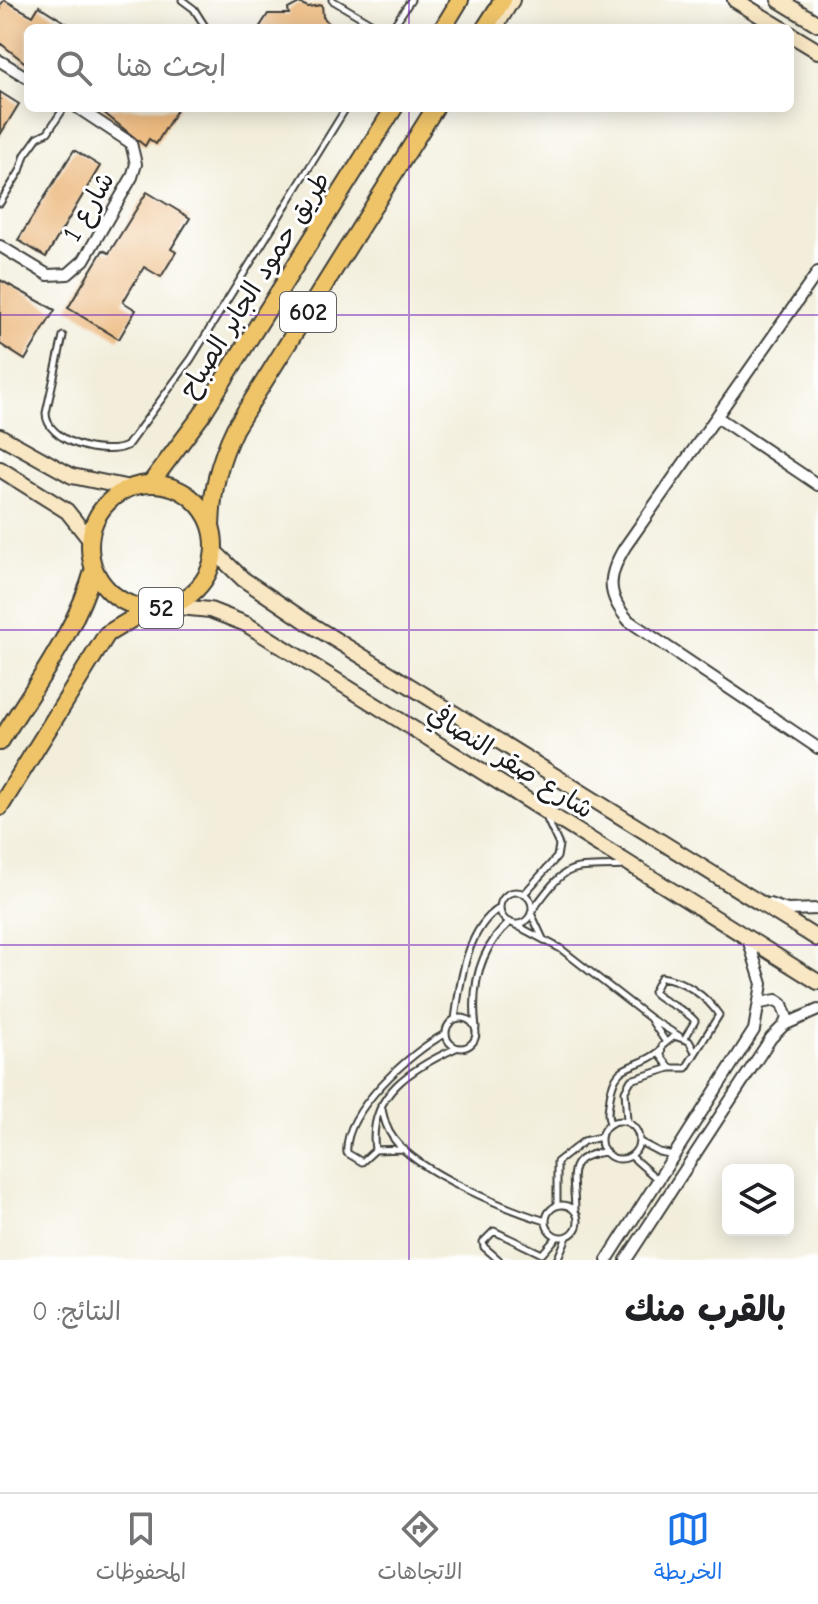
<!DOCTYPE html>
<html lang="ar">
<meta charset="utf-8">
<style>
body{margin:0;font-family:"Comic Neue","Playpen Sans Arabic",sans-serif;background:#f6f6f6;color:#202124;direction:rtl}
.controls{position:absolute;right:24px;bottom:24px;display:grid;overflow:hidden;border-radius:12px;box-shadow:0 4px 20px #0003}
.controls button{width:72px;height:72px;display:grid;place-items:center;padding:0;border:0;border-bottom:2px solid #e0e0e0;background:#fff;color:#202124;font:40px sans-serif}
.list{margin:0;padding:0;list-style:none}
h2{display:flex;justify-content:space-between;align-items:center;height:104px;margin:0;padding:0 32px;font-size:34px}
h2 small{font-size:26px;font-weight:400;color:#757577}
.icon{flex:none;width:44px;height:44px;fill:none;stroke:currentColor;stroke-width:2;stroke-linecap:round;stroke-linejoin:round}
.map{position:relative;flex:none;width:818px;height:1260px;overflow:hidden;direction:ltr}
.search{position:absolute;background:#fff;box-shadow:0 4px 20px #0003;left:24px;right:24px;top:24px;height:88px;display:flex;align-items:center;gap:20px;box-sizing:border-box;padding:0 28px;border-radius:12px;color:#757577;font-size:30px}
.sheet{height:232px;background:#fff}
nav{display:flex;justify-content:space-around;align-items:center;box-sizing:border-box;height:112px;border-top:2px solid #e0e0e0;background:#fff;font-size:22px;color:#757577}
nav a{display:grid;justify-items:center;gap:4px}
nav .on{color:#1a73e8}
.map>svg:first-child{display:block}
.building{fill:#ebb678}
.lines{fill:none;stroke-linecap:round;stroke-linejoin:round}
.lane-casing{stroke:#3c3c39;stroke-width:9}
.street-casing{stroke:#3c3c39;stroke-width:14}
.secondary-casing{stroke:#3c3c39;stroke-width:18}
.primary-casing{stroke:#3c3c39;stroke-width:20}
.lane{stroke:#fff;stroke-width:5}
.street{stroke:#fff;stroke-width:10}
.secondary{stroke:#f9e7c3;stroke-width:14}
.primary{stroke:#efc469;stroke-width:16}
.grid{fill:none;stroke:#7b2cbf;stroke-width:2;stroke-opacity:0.55}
.labels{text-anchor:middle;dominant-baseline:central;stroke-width:6;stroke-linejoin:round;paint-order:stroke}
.shield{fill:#fff;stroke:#606060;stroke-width:2}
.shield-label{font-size:24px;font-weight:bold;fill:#1c1c1c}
.street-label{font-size:26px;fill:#1c1c1c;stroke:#fff}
</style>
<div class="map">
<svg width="818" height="1260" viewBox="0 0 818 1260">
<rect width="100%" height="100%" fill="#fff"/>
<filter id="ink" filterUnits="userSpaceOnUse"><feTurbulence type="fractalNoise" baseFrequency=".0125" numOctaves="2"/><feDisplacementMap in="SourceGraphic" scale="16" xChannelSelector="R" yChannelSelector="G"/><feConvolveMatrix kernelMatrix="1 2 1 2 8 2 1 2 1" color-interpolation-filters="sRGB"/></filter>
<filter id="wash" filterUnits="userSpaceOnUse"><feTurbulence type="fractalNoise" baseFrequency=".006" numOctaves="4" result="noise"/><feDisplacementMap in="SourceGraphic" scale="32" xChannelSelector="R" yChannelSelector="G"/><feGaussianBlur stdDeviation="1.8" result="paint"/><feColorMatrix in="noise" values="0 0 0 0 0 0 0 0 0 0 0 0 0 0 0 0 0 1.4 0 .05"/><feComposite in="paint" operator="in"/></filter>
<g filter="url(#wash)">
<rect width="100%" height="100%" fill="#f2eedb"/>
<g id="blocks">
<!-- building -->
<path class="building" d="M4 0 33 16 39 6 74 28H28V65L0 43V6Z
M299 3 308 7 322 5 323 17 333 28H259L268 14H289L288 9Z
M0 92 19 104 0 135Z
M98 108H178L156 144 149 139 145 146Z
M74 150 100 166 46 257 18 240Z
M147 192 190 218 171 249 176 252 161 277 144 267 123 302 136 310 119 339 68 308 103 250 109 253Z
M0 280 55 310 25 360 0 344Z"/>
</g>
</g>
<g filter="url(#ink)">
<use href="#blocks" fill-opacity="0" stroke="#3c3c39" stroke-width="2"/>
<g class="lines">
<defs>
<path id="lane" d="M182 0 194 9 206 28
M332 0 379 28
M392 28 411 0
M0 203 20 171 25 155 38 137 48 132 64 108
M63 336 46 413C46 442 104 457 127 446L191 359 346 108
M500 908a16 16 0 1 1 32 0a16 16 0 1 1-32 0Z
M524 894 557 857 559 845 546 817
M532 911C570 859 567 869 626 866
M531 913 543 939
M512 923 561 949 651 1019 679 1036
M446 1033a15 15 0 1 1 30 0a15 15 0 1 1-30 0Z
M455 1019C460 984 466 928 500 908
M651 1020 665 1041
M476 1028C471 988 478 950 510 922
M685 1038 695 1021C684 1007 664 1004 653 992L661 977C684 980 706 996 719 1015L686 1068H670L661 1056 662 1046 674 1036 689 1041 694 1050
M381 1105C384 1118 386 1129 394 1139 418 1172 508 1210 546 1221
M601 1140a19 19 0 1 1 38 0a19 19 0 1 1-38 0Z
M627 1121 625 1091 631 1080 670 1068
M610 1123C606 1114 609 1107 610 1097 616 1058 635 1072 660 1051
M640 1142 659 1152 674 1155
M404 1149 375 1150 362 1162 347 1153C343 1112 412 1051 445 1034
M375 1150C367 1094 413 1068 456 1048
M631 1156 657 1179
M546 1221a16 16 0 1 1 32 0a16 16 0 1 1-32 0Z
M557 1206V1162L584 1141 601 1137
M575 1211C575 1178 562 1156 606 1152
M499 1260 484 1247 483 1242 494 1231 542 1254 557 1237
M557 1260 567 1237"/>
<path id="street" d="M0 61 28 78
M0 246 48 275 68 274 84 260 132 177 136 164 131 143 78 108
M818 272 625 547C607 576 606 595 629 621L818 748
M717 417 818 485
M769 904 787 910 818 909
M761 1003 776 1000 782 1004 787 1018 784 1025
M607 1260 754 1030 762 984 748 939
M626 1260 771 1038 784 1025 818 1010"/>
<path id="secondary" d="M735 0 781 28
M779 0 818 24
M495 28 512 0
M790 34 818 51
M0 436 72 476 130 488
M0 469 67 511 90 540
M214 551 243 579 310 624 818 939
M169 606 210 610 246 624 818 982"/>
<path id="primary" d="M443 28 460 0
M485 28 503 0
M150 484 201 416 394 108
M90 546a62 62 0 1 1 124 0a62 62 0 1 1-124 0Z
M211 526C212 489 219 461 235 428L435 108
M0 742C33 688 77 630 94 568
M0 807 107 634 150 608"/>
</defs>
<!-- lane casing -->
<use href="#lane" class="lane-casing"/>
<!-- street casing -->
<use href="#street" class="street-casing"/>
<!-- secondary casing -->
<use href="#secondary" class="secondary-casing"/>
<!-- primary casing -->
<use href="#primary" class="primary-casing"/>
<!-- lane -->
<use href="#lane" class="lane"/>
<!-- street -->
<use href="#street" class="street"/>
<!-- secondary -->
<use href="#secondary" class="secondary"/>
<!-- primary -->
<use href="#primary" class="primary"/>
</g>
</g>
<!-- grid -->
<path class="grid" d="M409 0V28M409 108V1260M0 315H818M0 630H818M0 945H818"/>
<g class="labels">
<!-- shield labels -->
<g class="shield">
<rect x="280" y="292" width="56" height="40" rx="6"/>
<rect x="139" y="588" width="44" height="40" rx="6"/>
</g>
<g class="shield-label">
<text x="308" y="312">602</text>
<text x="161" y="608">52</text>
</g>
<!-- street labels -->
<g class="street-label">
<text transform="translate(89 207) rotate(-60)">شارع 1</text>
<text transform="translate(255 285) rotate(-58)">طريق حمود الجابر الصباح</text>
<text transform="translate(510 762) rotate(32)">شارع صقر النصافي</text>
</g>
</g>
</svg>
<div class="controls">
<button><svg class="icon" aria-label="layers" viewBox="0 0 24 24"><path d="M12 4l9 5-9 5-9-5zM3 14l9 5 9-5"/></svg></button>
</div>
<div class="search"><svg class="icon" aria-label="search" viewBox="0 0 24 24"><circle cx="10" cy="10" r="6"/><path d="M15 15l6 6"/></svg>ابحث هنا</div>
</div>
<section class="sheet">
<h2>بالقرب منك<small>النتائج: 0</small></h2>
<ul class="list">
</ul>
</section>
<nav>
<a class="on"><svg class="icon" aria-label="map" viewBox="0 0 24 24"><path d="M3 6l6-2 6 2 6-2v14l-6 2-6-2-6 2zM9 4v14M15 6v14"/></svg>الخريطة</a>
<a><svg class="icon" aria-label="directions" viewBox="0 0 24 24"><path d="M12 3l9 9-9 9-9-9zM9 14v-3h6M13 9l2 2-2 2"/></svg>الاتجاهات</a>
<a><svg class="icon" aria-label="saved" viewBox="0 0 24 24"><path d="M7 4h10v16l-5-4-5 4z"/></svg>المحفوظات</a>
</nav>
